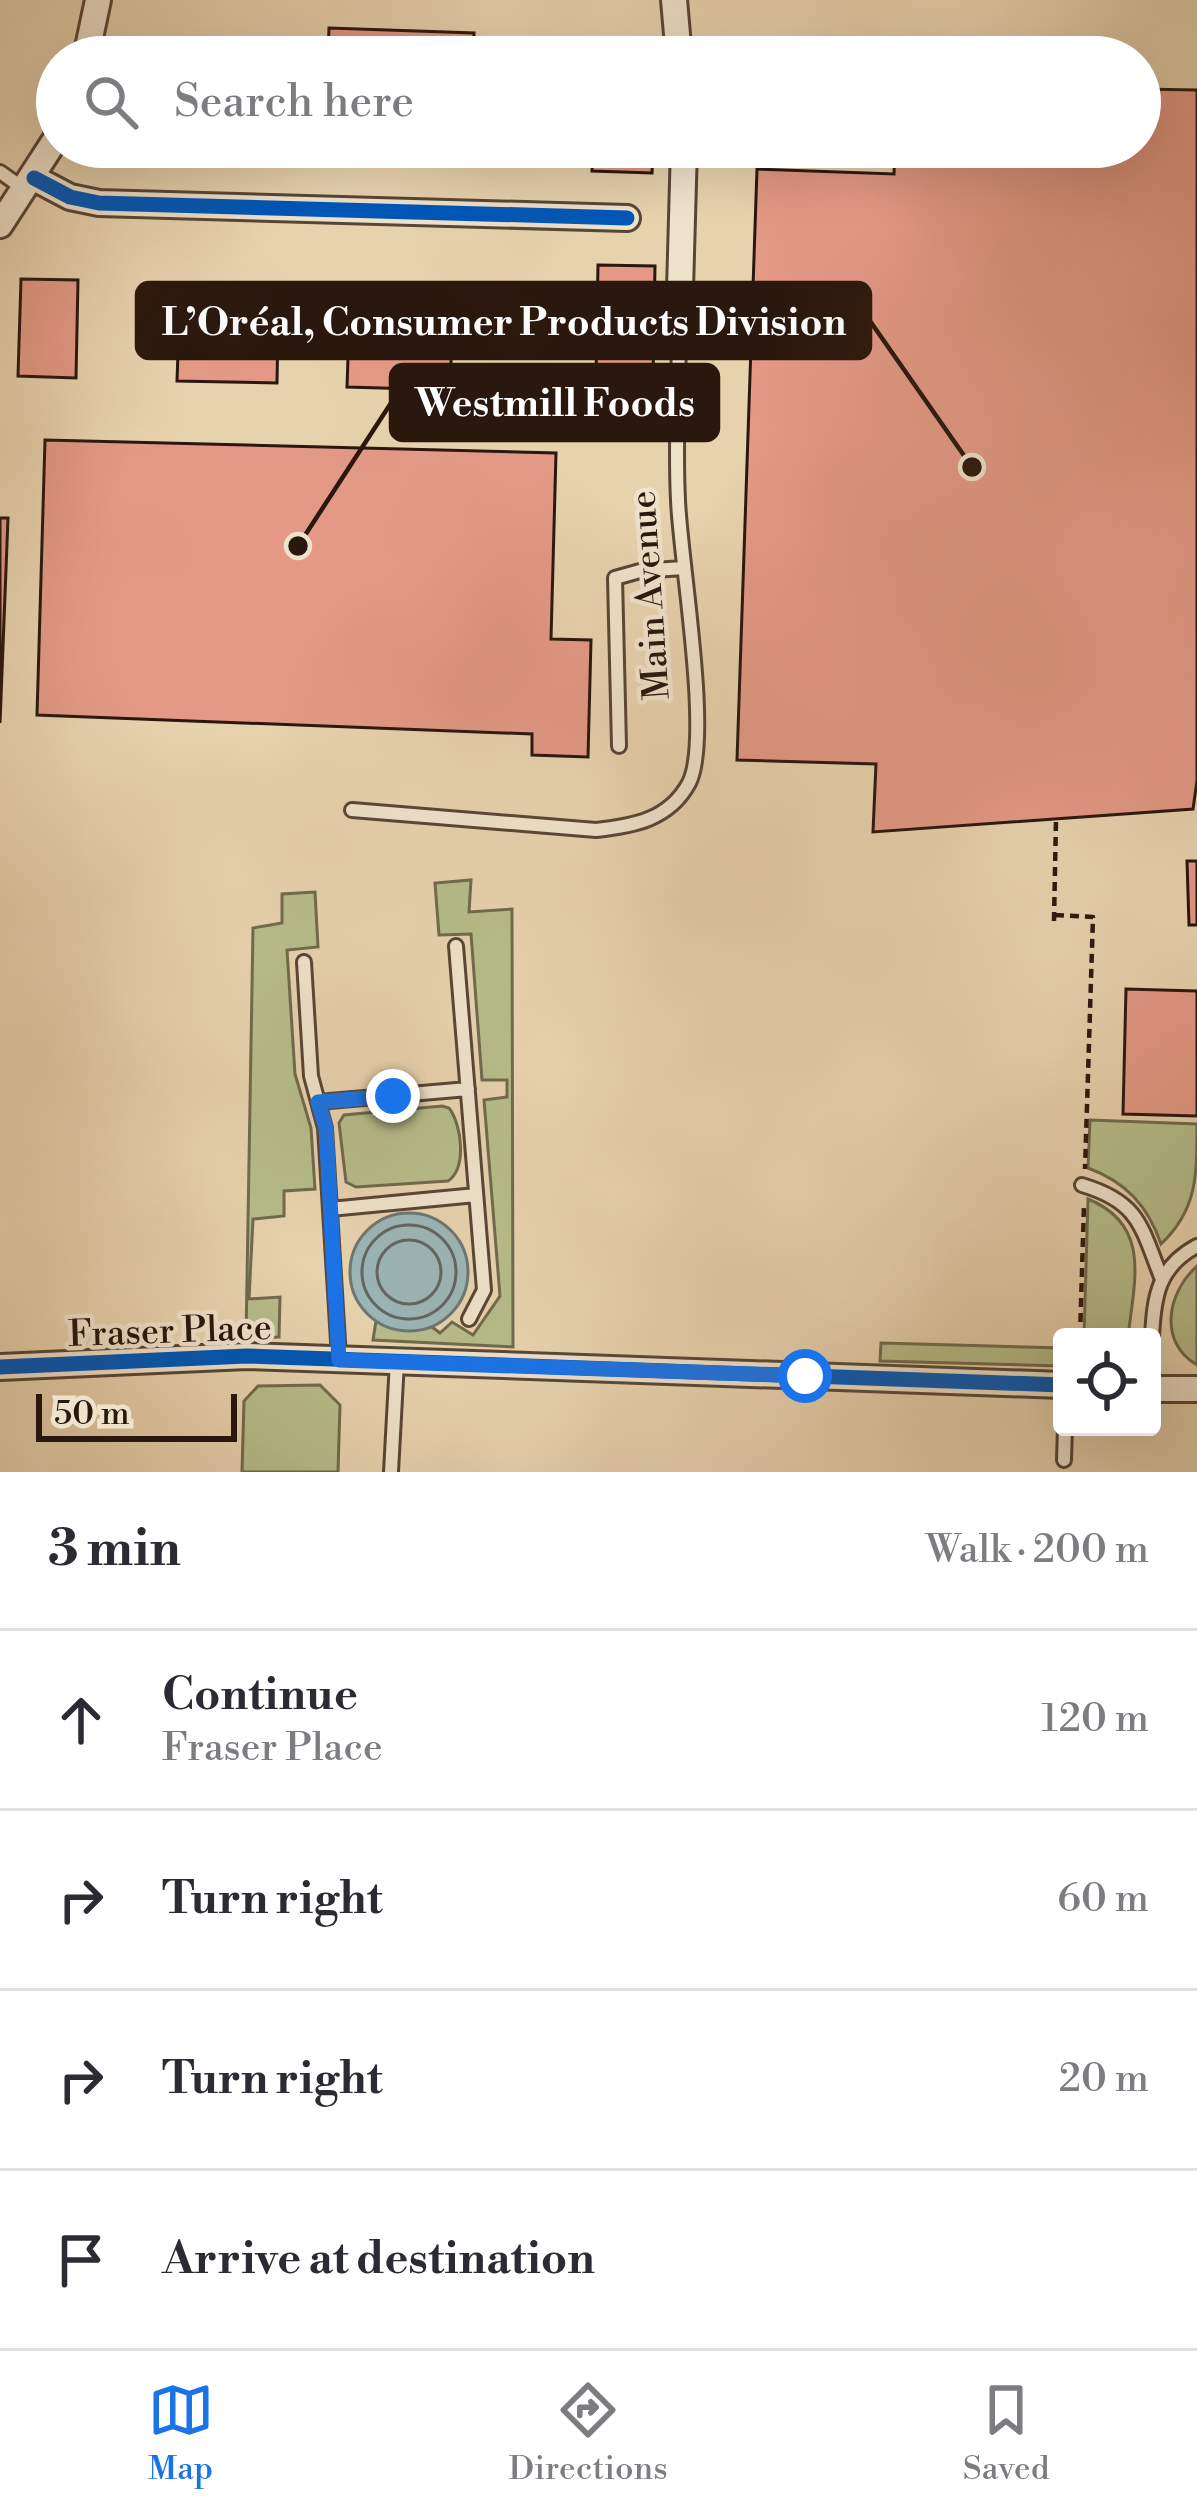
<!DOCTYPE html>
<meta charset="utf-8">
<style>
body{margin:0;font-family:"Libre Bodoni",serif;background:#f2f2f3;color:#2b2b33}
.controls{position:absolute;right:36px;bottom:36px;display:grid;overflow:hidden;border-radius:12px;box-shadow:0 12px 48px #0002}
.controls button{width:108px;height:108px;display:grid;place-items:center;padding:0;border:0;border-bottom:3px solid #e1e1e2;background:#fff;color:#2b2b33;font:60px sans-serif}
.scale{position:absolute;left:36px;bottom:30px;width:201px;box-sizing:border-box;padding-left:12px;border:6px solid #2a170d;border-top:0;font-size:33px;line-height:42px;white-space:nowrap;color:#2a170d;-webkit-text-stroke:9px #efe2ca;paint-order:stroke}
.stop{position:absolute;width:36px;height:36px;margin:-27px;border:9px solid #1a73e8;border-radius:50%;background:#fff}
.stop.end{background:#1a73e8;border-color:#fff;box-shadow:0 3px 12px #0008}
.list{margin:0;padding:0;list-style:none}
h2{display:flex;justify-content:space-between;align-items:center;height:156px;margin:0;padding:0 48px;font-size:51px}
h2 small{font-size:39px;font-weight:400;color:#7c7c81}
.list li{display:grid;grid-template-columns:78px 1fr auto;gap:36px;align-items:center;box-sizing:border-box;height:180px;padding:0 48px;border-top:3px solid #e1e1e2}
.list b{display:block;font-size:45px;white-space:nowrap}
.list p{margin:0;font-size:39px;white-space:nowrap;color:#7c7c81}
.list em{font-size:39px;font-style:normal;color:#7c7c81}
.icon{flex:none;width:66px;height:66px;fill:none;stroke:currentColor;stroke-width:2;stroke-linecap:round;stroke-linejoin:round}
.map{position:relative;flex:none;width:1197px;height:1472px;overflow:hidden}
.search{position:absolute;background:#fff;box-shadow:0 12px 48px #0002;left:36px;right:36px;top:36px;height:132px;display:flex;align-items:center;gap:30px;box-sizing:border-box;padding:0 42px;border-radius:66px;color:#7c7c81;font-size:45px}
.sheet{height:876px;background:#fff}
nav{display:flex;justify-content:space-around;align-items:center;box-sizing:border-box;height:168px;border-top:3px solid #e1e1e2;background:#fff;font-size:33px;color:#7c7c81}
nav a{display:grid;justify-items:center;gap:6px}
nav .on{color:#1a73e8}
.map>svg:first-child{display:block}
.green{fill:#b6bc8a;stroke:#706a4c;stroke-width:3}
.water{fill:#9bb5b5;stroke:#6e7672;stroke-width:3}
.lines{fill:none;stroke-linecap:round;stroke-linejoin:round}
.shore{stroke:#626661;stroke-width:3}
.building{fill:#e39986;stroke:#2a170d;stroke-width:3}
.service-casing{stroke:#594635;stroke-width:18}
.minor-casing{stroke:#594635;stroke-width:30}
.path{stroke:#2a170d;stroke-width:4.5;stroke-dasharray:9 6;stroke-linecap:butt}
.service{stroke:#efe2ca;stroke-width:12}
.minor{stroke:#efe2ca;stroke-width:24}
.cycleway-casing{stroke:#efe2ca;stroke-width:22}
.cycleway{stroke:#0057b8;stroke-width:15}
.route{stroke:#1a73e8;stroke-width:15}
.labels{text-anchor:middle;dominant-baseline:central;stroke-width:9;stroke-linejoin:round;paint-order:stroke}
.street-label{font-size:36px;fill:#2a170d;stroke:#efe2ca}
.leader{fill:none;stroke:#2a170d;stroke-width:4.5}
.callout-dot{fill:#2a170d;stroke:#efe2ca;stroke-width:4.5}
.callout{fill:#2a170d;stroke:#2a170d;stroke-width:4.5}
.callout-label{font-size:39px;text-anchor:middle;font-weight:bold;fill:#fff}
</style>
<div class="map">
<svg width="1197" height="1472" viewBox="0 0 1197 1472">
<rect width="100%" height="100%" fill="#e7d2ae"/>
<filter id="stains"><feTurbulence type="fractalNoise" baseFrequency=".00167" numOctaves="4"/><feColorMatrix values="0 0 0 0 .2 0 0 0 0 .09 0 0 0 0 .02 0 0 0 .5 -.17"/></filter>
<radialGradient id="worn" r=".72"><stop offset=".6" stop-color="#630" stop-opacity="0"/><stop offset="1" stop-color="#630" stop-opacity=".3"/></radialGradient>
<!-- green -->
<path class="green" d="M471 880 469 912 512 909 513 1347 373 1340 376 1321C393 1330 413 1332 432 1327L440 1333 452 1322 473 1335 500 1296 484 1100 507 1097V1080H482L471 934 439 935 435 883Z
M315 892 318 947 287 950 295 1074 311 1128 315 1189 284 1191V1216L253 1219 249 1299 280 1297 279 1337 246 1338 253 928 282 923V894Z
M442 1106 449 1108C462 1125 467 1168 448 1181L356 1187 346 1182 339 1123 344 1115Z
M1090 1120 1197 1124C1197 1177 1197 1210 1161 1244 1148 1206 1126 1182 1088 1168Z
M1088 1199C1152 1225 1134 1282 1128 1337H1084Z
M1197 1266V1365C1158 1342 1167 1293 1197 1266Z
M881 1343 1062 1348V1366L880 1361Z
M320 1385 340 1405 338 1472H242L244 1401 258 1386Z"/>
<!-- water -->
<path class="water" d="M350 1272a59 59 0 1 1 118 0a59 59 0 1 1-118 0Z"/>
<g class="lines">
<!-- shore -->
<path class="shore" d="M362 1272a47 47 0 1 1 94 0a47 47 0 1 1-94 0Z
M377 1272a32 32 0 1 1 64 0a32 32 0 1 1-64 0Z"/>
</g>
<!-- building -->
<path class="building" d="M329 28 474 33 473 57H328Z
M134 48 193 50V57H134Z
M1140 89 1197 90V781L1193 809 873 832 876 764 737 760 757 169 894 174 895 147H1140Z
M131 147H190L189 163 130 160Z
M593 147H653L652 173 592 171Z
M598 265 655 266 653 378 596 377Z
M21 279 78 280 76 378 18 376Z
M179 324 278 326 277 383 177 381Z
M349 330 452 334 450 390 347 387Z
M45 440 556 453 551 639 591 640 588 757 532 755V734L37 715Z
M0 518H8L0 723Z
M1187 861H1197V925H1189Z
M1126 989 1197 991V1116L1123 1114Z"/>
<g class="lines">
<defs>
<path id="service" d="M0 172 24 189
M619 746 615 578 640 571 683 568
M352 810 596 830C633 826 669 820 689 783 712 738 680 559 678 500 675 442 679 383 679 325
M456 946 484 1290 469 1319
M304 962 311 1076 325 1128 339 1358
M318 1102 468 1089
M1082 1185C1139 1202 1141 1226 1161 1277
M330 1209 476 1195
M1152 1337C1154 1296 1158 1267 1197 1246
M1064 1460 1065 1427
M391 1472 397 1361"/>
<path id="minor" d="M674 0 679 57
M86 57 98 0
M34 178 70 197 99 203 627 218
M0 225 57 137
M679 325 684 147
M0 1367 247 1356 1062 1385
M1152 1389H1197"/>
</defs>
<!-- service casing -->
<use href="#service" class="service-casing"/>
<!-- minor casing -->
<use href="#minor" class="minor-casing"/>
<!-- path -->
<path class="path" d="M1055 915 1093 917 1085 1169
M1054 921 1056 819
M1080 1337 1084 1205"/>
<!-- service -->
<use href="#service" class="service"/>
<!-- minor -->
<use href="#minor" class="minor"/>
<defs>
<path id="cycleway" d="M34 178 70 197 99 203 627 218
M0 1367 247 1356 1062 1385"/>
</defs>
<!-- cycleway casing -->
<use href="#cycleway" class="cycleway-casing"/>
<!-- cycleway -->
<use href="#cycleway" class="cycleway"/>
</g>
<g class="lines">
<!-- route -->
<path class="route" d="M393 1096 318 1102 326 1128 339 1360 805 1376"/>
</g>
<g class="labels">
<!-- street labels -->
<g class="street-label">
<text transform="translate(651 595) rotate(-94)">Main Avenue</text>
<text transform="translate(170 1332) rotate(-2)">Fraser Place</text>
</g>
</g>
<!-- callouts -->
<path class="leader" d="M972 467L870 321M298 546L391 403"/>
<g class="callout-dot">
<circle cx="972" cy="467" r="12"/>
<circle cx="298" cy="546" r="12"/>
</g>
<g class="callout">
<rect x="137" y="283" width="733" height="75" rx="12"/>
<rect x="391" y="365" width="327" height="75" rx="12"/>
</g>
<g class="callout-label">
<text x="504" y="335">L’Oréal, Consumer Products Division</text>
<text x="555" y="416">Westmill Foods</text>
</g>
<rect width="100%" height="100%" filter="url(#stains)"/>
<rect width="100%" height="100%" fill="url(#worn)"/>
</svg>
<div class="controls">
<button><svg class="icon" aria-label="locate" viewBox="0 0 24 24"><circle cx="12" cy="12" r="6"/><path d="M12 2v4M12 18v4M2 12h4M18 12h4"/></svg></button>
</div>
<div class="scale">50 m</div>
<div class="stop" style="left:805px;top:1376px"></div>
<div class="stop end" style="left:393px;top:1096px"></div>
<div class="search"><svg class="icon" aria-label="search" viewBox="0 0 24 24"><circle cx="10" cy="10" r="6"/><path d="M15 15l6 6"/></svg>Search here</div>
</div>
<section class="sheet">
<h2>3 min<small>Walk · 200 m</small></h2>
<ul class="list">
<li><svg class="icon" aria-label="ahead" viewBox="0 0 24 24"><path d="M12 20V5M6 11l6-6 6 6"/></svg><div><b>Continue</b><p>Fraser Place</p></div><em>120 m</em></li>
<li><svg class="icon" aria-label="right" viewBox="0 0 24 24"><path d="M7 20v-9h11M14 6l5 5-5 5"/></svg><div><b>Turn right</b></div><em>60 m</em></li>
<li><svg class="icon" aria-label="right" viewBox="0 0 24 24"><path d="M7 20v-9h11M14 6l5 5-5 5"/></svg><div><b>Turn right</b></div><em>20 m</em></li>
<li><svg class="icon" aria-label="arrive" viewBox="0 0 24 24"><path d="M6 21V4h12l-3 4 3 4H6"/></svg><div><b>Arrive at destination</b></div></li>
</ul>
</section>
<nav>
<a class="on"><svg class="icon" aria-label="map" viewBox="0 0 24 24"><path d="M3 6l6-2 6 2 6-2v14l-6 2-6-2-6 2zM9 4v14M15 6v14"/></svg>Map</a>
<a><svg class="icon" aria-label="directions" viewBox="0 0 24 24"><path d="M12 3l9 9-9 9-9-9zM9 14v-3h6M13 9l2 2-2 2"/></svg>Directions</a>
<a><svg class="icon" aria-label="saved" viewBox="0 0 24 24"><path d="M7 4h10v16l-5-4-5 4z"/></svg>Saved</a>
</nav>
